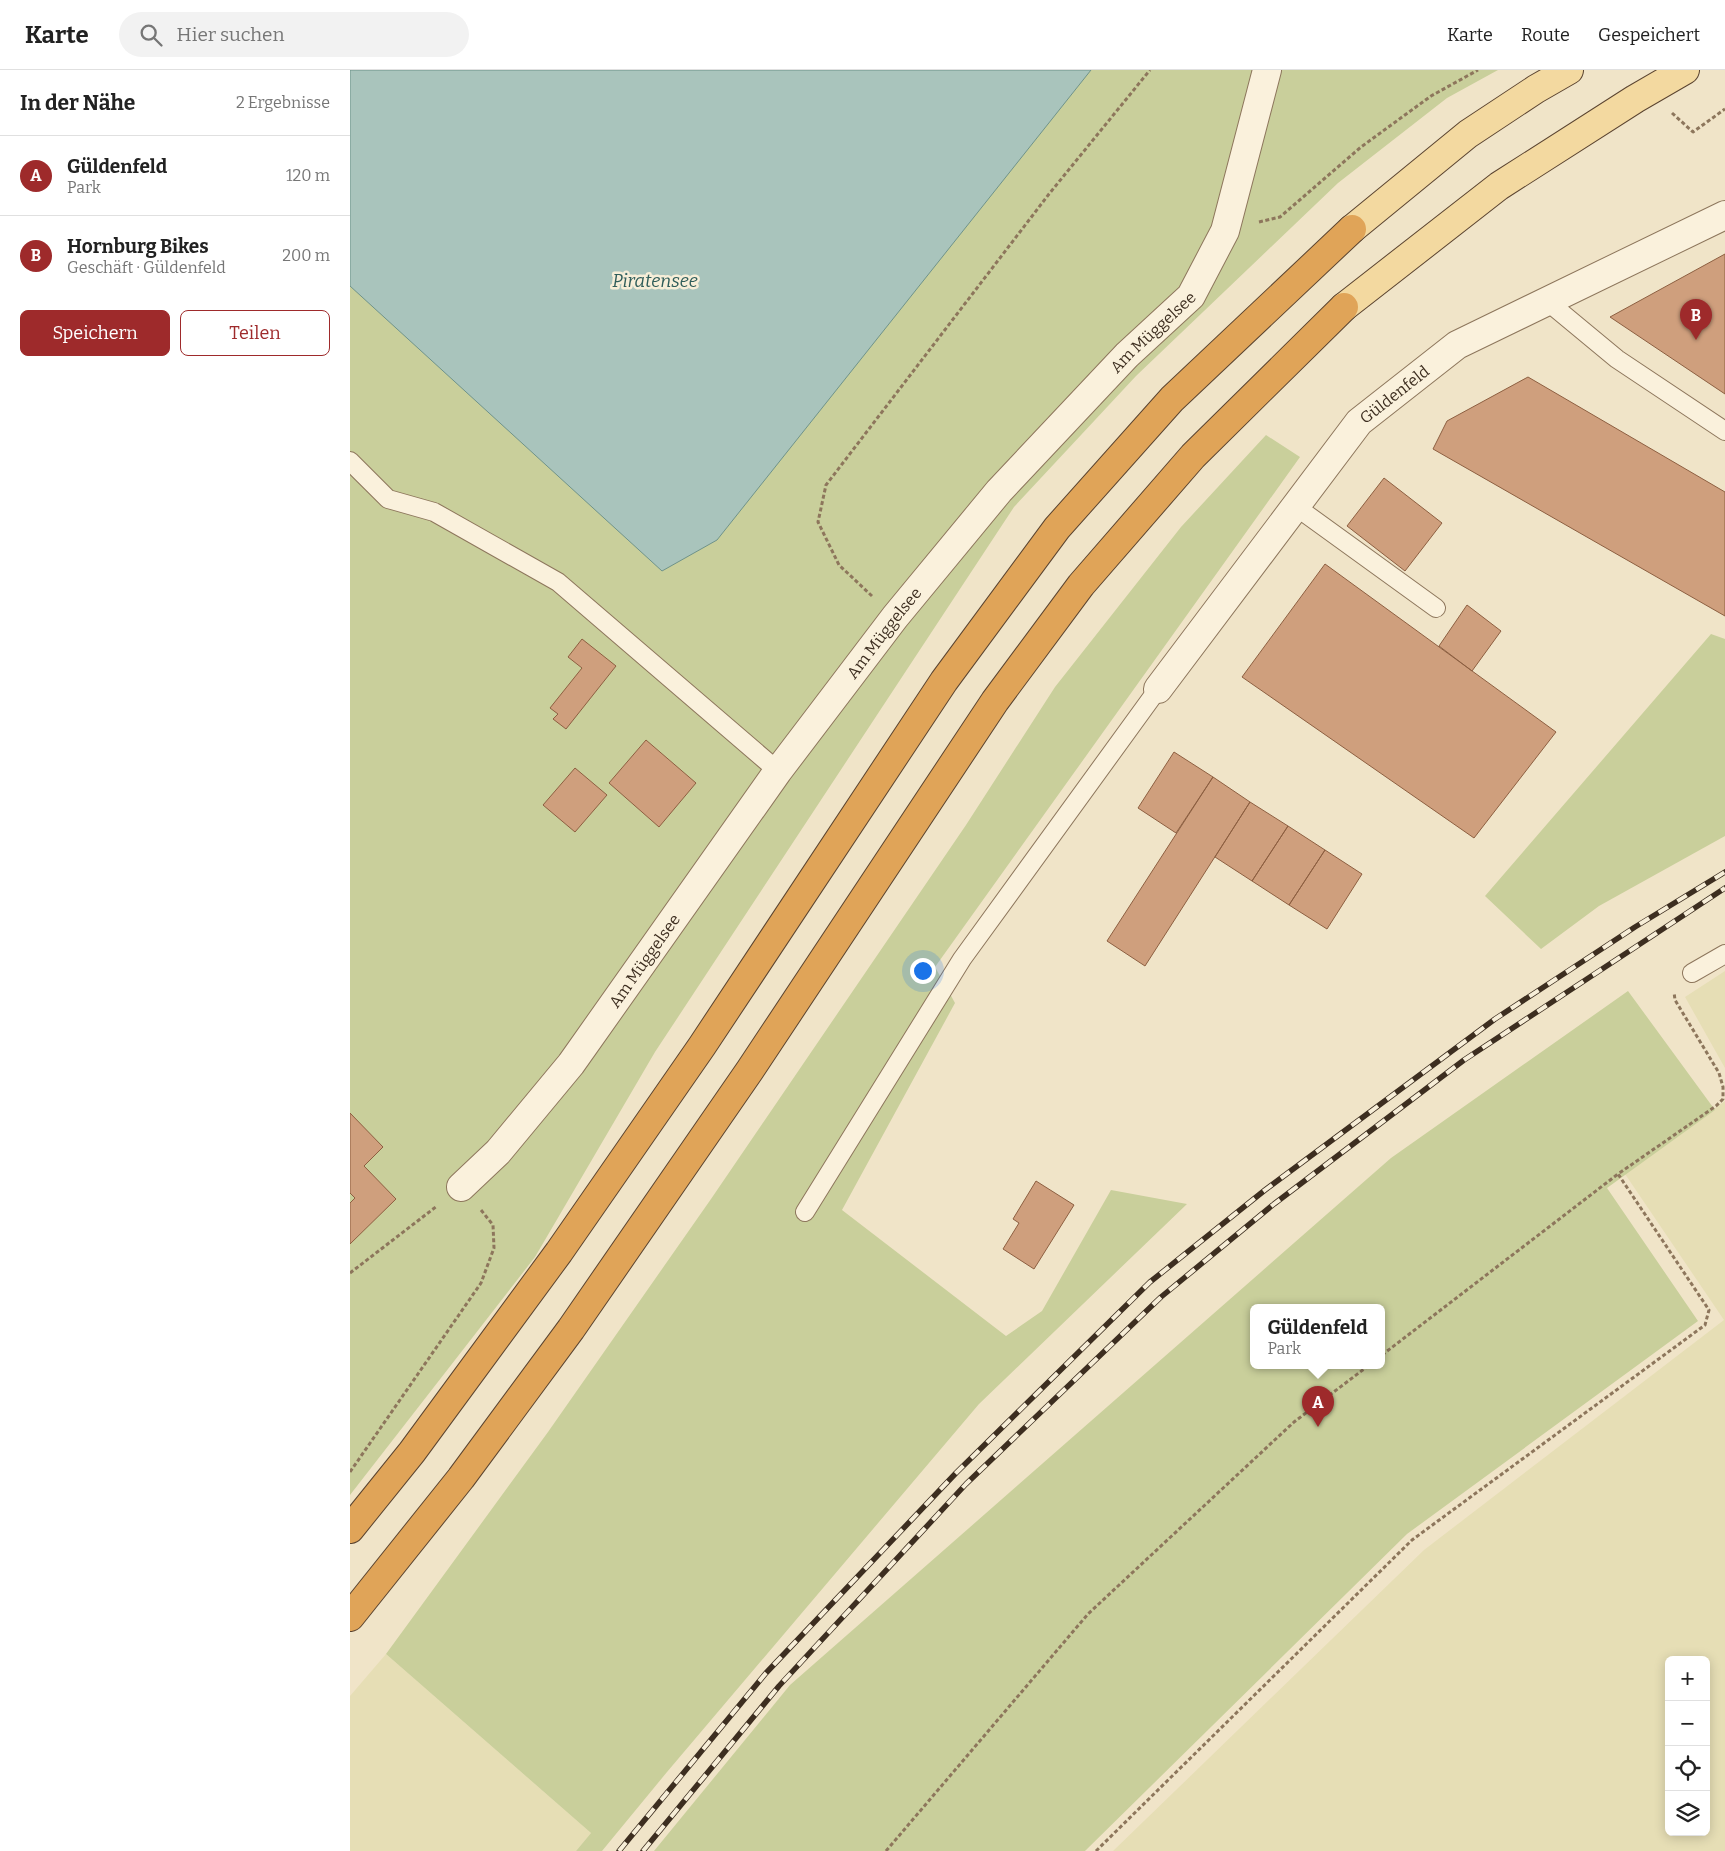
<!DOCTYPE html>
<html lang="de">
<meta charset="utf-8">
<style>
body{margin:0;font-family:Bitter,serif;background:#f2f2f2;color:#222}
.controls{position:absolute;right:15px;bottom:15px;display:grid;overflow:hidden;border-radius:8px;box-shadow:0 2px 12px #0003}
.controls button{width:45px;height:45px;display:grid;place-items:center;padding:0;border:0;border-bottom:1px solid #e0e0e0;background:#fff;color:#222;font:25px sans-serif}
.you{position:absolute;left:572px;top:900px;width:18px;height:18px;margin:-12px;border:4px solid #fff;border-radius:50%;background:#1a73e8;box-shadow:0 0 0 8px #1a73e833}
.badge{display:grid;place-items:center;width:32px;height:32px;border-radius:50%;background:#9e2a2b;color:#fff;font-size:16px;font-weight:700}
.pin{position:absolute;translate:-50% -41px;filter:drop-shadow(0 1px 2px #0008)}
.pin::after{content:'';position:absolute;top:26px;width:18px;height:15px;background:inherit;clip-path:polygon(0 0,100% 0,50% 100%)}
.popup{position:absolute;left:900px;top:1234px;width:135px;height:65px;box-sizing:border-box;display:grid;place-content:center;border-radius:8px;background:#fff;filter:drop-shadow(0 1px 4px #0005);font-size:16px;white-space:nowrap;color:#767676}
.popup b{font-size:19px;color:#222}
.popup::after{content:'';position:absolute;left:50%;top:100%;margin-left:-10px;border:10px solid transparent;border-top-color:#fff}
.list{margin:0;padding:0;list-style:none}
h2{display:flex;justify-content:space-between;align-items:center;height:65px;margin:0;padding:0 20px;font-size:21px}
h2 small{font-size:16px;font-weight:400;color:#767676}
.list li{display:grid;grid-template-columns:32px 1fr auto;gap:15px;align-items:center;box-sizing:border-box;height:80px;padding:0 20px;border-top:1px solid #e0e0e0}
.list b{display:block;font-size:19px;white-space:nowrap}
.list p{margin:0;font-size:16px;white-space:nowrap;color:#767676}
.list em{font-size:16px;font-style:normal;color:#767676}
.actions{display:flex;gap:10px;padding:15px 20px}
.actions a{flex:1;padding:11px 0;border:1px solid #9e2a2b;border-radius:8px;text-align:center;font-size:18px;color:#9e2a2b}
.actions .main{background:#9e2a2b;color:#fff}
.icon{flex:none;width:28px;height:28px;fill:none;stroke:currentColor;stroke-width:2;stroke-linecap:round;stroke-linejoin:round}
.map{position:relative;flex:none;width:1375px;height:1781px;overflow:hidden}
header{display:flex;align-items:center;gap:30px;box-sizing:border-box;height:70px;padding:0 25px;background:#fff;border-bottom:1px solid #e0e0e0}
header strong{font-size:24px}
nav{display:flex;gap:28px;margin-inline-start:auto;font-size:18px}
.search{width:350px;height:45px;background:#f2f2f2;display:flex;align-items:center;gap:12px;box-sizing:border-box;padding:0 18px;border-radius:28px;color:#767676;font-size:19px}
main{display:flex}
aside{flex:1;background:#fff}
.map>svg:first-child{display:block}
.farmland{fill:#e6deb5;fill-rule:evenodd}
.green{fill:#c9cf9b;fill-rule:evenodd}
.water{fill:#a9c4bc;stroke:#6f938a}
.building{fill:#cf9f7d;stroke:#8d5f41}
.lines{fill:none;stroke-linecap:round;stroke-linejoin:round}
.lane-casing{stroke:#8d765c;stroke-width:20}
.street-casing{stroke:#8d765c;stroke-width:30}
.primary-casing{stroke:#5b4430;stroke-width:30}
.highway-casing{stroke:#5b4430;stroke-width:30}
.path{stroke:#8d765c;stroke-width:3;stroke-dasharray:4 2.5;stroke-linecap:butt}
.lane{stroke:#faf1dc;stroke-width:18}
.street{stroke:#faf1dc;stroke-width:28}
.primary{stroke:#f3d9a0;stroke-width:28}
.highway{stroke:#e0a458;stroke-width:28}
.rail-casing{stroke:#3d2e20;stroke-width:5.5}
.rail{stroke:#f7eed8;stroke-width:4;stroke-dasharray:11;stroke-linecap:butt}
.labels{text-anchor:middle;dominant-baseline:central;stroke-width:5;stroke-linejoin:round;paint-order:stroke}
.street-label{font-size:16px;fill:#3d2e20;stroke:#f7eed8}
.water-label{font-size:18px;font-style:italic;fill:#2f5d5a;stroke:#f7eed8}
</style>
<header>
<strong>Karte</strong>
<div class="search"><svg class="icon" aria-label="search" viewBox="0 0 24 24"><circle cx="10" cy="10" r="6"/><path d="M15 15l6 6"/></svg>Hier suchen</div>
<nav><a>Karte</a><a>Route</a><a>Gespeichert</a></nav>
</header>
<main>
<aside>
<h2>In der Nähe<small>2 Ergebnisse</small></h2>
<ul class="list">
<li><span class="badge">A</span><div><b>Güldenfeld</b><p>Park</p></div><em>120 m</em></li>
<li><span class="badge">B</span><div><b>Hornburg Bikes</b><p>Geschäft · Güldenfeld</p></div><em>200 m</em></li>
</ul>
<div class="actions"><a class="main">Speichern</a><a>Teilen</a></div>
</aside>
<div class="map">
<svg width="1375" height="1781" viewBox="0 0 1375 1781">
<rect width="100%" height="100%" fill="#f0e4c8"/>
<!-- farmland -->
<path class="farmland" d="M1375 901V998L1335 927Z
M1375 1031V1781H763L1074 1480 1374 1250 1275 1104ZM1319 1590H1356V1762H1319Z
M36 1584 241 1763 226 1781H0V1626Z"/>
<!-- green -->
<path class="green" d="M0 0H1148L1097 28 988 113 786 306 664 437 305 982 185 1187 0 1425Z
M916 365 950 387 585 897 605 933 492 1140 656 1266 692 1241 761 1120 837 1134 629 1334 317 1702 252 1781H226L241 1763 36 1584 198 1362 361 1129 616 755 705 617 831 457Z
M1361 564 1375 569V766L1249 836 1191 879 1135 826Z
M1278 921 1365 1040 1257 1118 1348 1251 1057 1464 735 1781H304L440 1615 1041 1088ZM904 1238H1032V1296H904Z"/>
<!-- water -->
<path class="water" d="M0 0H741L367 470 312 501 0 216Z"/>
<!-- building -->
<path class="building" d="M1375 184V324L1260 247Z
M1178 307 1375 422V546L1083 379 1097 351Z
M1034 408 1092 453 1055 501 997 456Z
M975 494 1206 662 1124 768 892 607Z
M1117 535 1151 561 1122 601 1089 576Z
M232 569 266 596 216 659 203 649 208 644 200 638 232 598 218 587Z
M296 670 346 713 309 757 259 713Z
M824 682 863 707 826 763 788 738Z
M225 698 257 725 225 762 193 735Z
M863 707 900 732 795 896 757 871Z
M900 732 938 756 902 811 865 787Z
M938 756 975 780 939 835 902 811Z
M975 780 1012 804 977 859 939 835Z
M0 1043 33 1077 14 1096 46 1129 0 1174V1133L5 1128 0 1123Z
M686 1111 724 1135 684 1199 653 1179 669 1153 663 1149Z"/>
<g class="lines">
<defs>
<path id="lane" d="M1197 231 1267 289 1375 361
M0 391 38 429 84 442 208 512 428 701
M945 436 1086 538
M1342 903 1375 884
M455 1142 612 889 808 619"/>
<g id="street">
<path id="s1" d="M808 619 1009 352 1107 275 1375 145"/>
<path id="s2" d="M111 1117 148 1082 221 994 428 701 545 547 649 421 777 285 841 226 875 161 917 0"/>
</g>
<path id="primary" d="M1002 159 1118 64 1186 19 1219 0
M994 237 1149 116 1285 29 1335 0"/>
<path id="highway" d="M0 1459 62 1382 209 1182 352 976 594 611 707 458 822 329 1002 159
M0 1547 111 1408 221 1259 400 1000 645 631 731 515 843 386 994 237"/>
</defs>
<!-- lane casing -->
<use href="#lane" class="lane-casing"/>
<!-- street casing -->
<use href="#street" class="street-casing"/>
<!-- primary casing -->
<use href="#primary" class="primary-casing"/>
<!-- highway casing -->
<use href="#highway" class="highway-casing"/>
<!-- path -->
<path class="path" d="M1322 43 1343 62 1375 39
M909 152 930 147 1011 77 1081 26 1128 0
M522 526 489 495 468 452 476 415 699 124 800 0
M0 1203 87 1136
M1032 1285 1268 1104
M0 1402 131 1213 144 1178 143 1155 131 1140
M536 1781 738 1544 944 1352 1018 1296
M746 1781 1062 1470 1355 1255 1359 1240 1268 1104 1366 1036 1373 1029V1017L1369 1003 1325 930 1324 922"/>
<!-- lane -->
<use href="#lane" class="lane"/>
<!-- street -->
<use href="#street" class="street"/>
<!-- primary -->
<use href="#primary" class="primary"/>
<!-- highway -->
<use href="#highway" class="highway"/>
<defs>
<path id="rail" d="M269 1781 416 1603 606 1403 800 1212 915 1120 1145 949 1285 857 1375 802
M293 1781 429 1616 616 1414 811 1227 924 1134 1114 990 1375 818"/>
</defs>
<!-- rail casing -->
<use href="#rail" class="rail-casing"/>
<!-- rail -->
<use href="#rail" class="rail"/>
</g>
<g class="labels">
<!-- street labels -->
<g class="street-label">
<text stroke="none"><textPath href="#s2" startOffset="1102">Am Müggelsee</textPath></text>
<text stroke="none"><textPath href="#s1" startOffset="379">Güldenfeld</textPath></text>
<text stroke="none"><textPath href="#s2" startOffset="698">Am Müggelsee</textPath></text>
<text stroke="none"><textPath href="#s2" startOffset="292">Am Müggelsee</textPath></text>
</g>
<!-- water labels -->
<g class="water-label">
<text x="305" y="211">Piratensee</text>
</g>
</g>
</svg>
<div class="controls">
<button>+</button>
<button>−</button>
<button><svg class="icon" aria-label="locate" viewBox="0 0 24 24"><circle cx="12" cy="12" r="6"/><path d="M12 2v4M12 18v4M2 12h4M18 12h4"/></svg></button>
<button><svg class="icon" aria-label="layers" viewBox="0 0 24 24"><path d="M12 4l9 5-9 5-9-5zM3 14l9 5 9-5"/></svg></button>
</div>
<div class="you"></div>
<div class="pin badge" style="left:968px;top:1357px">A</div>
<div class="popup"><b>Güldenfeld</b>Park</div>
<div class="pin badge" style="left:1346px;top:270px">B</div>
</div>
</main>
